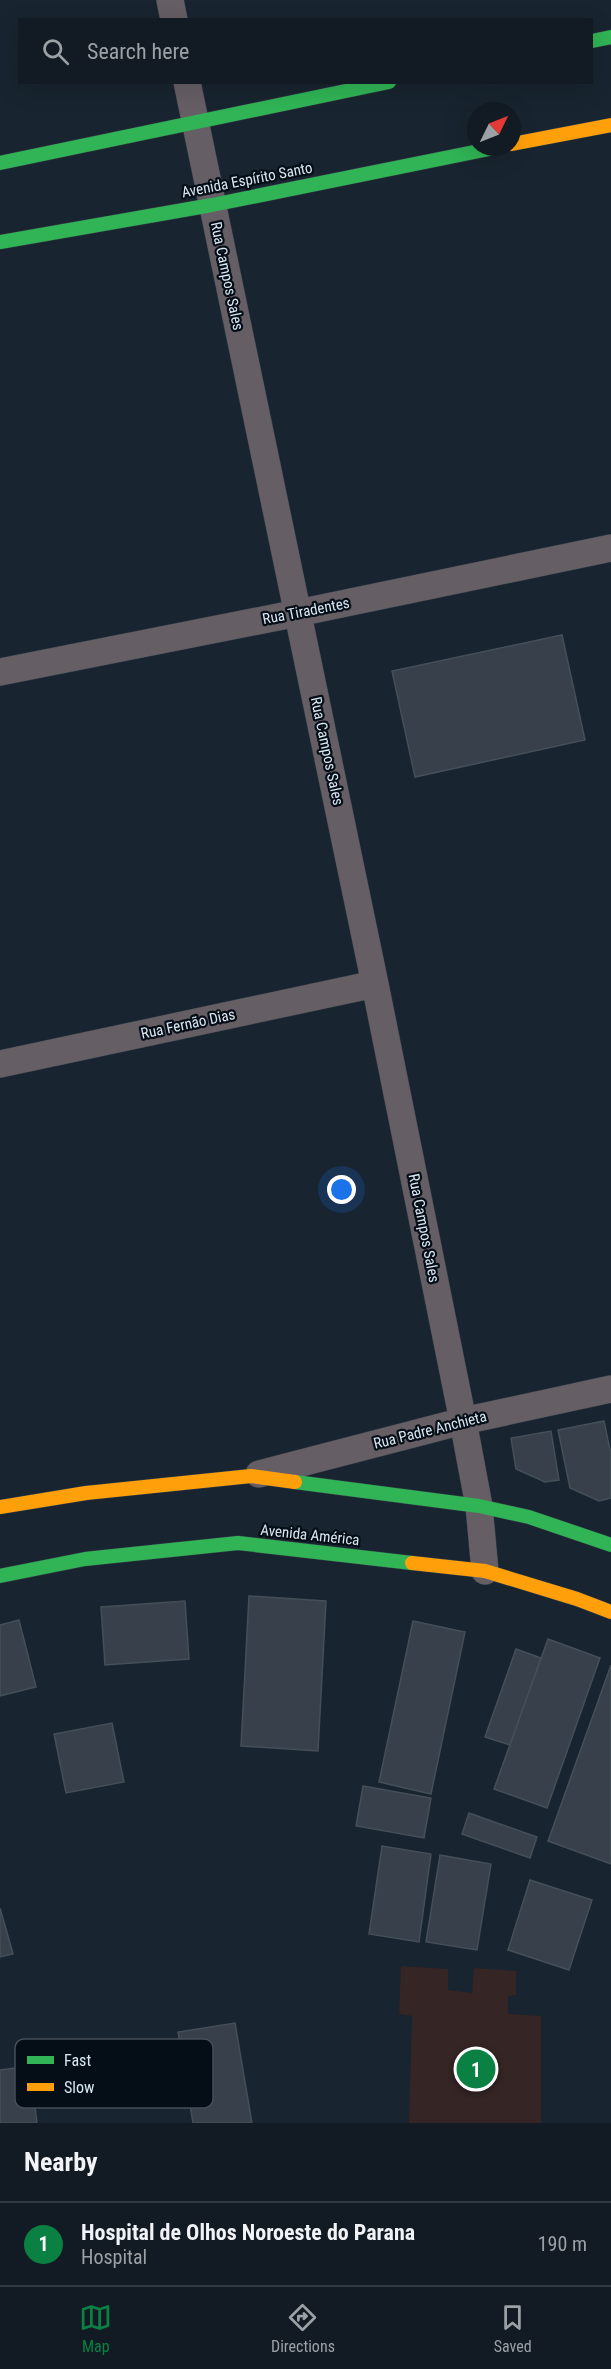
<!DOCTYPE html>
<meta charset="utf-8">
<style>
body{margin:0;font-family:"Roboto Condensed",sans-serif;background:#1b242b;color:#f1f3f6}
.compass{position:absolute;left:467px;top:102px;width:54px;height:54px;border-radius:50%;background:#121b23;box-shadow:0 6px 24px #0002;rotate:47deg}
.you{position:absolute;left:342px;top:1190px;width:21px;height:21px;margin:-15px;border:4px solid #fff;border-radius:50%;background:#1a73e8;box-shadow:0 0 0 9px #1a73e833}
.badge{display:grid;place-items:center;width:39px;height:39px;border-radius:50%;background:#0b8043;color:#fff;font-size:20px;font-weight:700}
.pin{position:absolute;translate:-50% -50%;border:3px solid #fff;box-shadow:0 2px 6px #0006}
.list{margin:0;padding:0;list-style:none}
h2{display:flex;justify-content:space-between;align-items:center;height:78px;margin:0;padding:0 24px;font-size:26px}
h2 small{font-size:20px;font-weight:400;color:#9ca1a6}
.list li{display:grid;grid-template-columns:39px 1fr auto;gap:18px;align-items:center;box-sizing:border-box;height:84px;padding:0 24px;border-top:2px solid #313941}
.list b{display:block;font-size:22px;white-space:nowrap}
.list p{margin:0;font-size:20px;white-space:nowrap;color:#9ca1a6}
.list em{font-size:20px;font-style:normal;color:#9ca1a6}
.icon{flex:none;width:33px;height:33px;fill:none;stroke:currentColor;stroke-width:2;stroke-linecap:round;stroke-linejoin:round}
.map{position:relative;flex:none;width:611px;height:2123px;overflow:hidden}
.search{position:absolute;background:#121b23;box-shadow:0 6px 24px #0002;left:18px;right:18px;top:18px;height:66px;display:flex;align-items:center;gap:15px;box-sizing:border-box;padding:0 21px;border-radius:0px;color:#9ca1a6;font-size:22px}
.sheet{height:162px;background:#121b23}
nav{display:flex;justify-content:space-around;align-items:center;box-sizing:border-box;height:84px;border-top:2px solid #313941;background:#121b23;font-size:16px;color:#9ca1a6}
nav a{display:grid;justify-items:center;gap:3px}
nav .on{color:#0b8043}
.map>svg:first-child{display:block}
.medical{fill:#352525}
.building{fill:#38414b;stroke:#444f58;stroke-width:1.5}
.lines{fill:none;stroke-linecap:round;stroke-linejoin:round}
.street-casing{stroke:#353f49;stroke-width:28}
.fast-casing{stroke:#353f49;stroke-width:15}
.slow-casing{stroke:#353f49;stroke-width:15}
.street{stroke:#665e65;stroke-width:27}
.fast{stroke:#30b455;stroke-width:14}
.slow{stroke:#ff9f0a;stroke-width:14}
.labels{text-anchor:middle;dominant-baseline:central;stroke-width:4.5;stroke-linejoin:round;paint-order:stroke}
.street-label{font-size:15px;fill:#d9e7f3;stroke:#050e16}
.key{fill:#050e16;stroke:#454f58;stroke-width:1.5}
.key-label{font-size:16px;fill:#d9e7f3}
</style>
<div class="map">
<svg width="611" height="2123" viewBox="0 0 611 2123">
<rect width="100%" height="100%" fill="#18242f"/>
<!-- medical -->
<path class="medical" d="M401 1966 448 1969V1990L472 1993 474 1968 516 1971V1995L508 1996V2014L541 2016V2123H409L412 2016 399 2014Z"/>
<!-- building -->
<path class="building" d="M562 635 585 740 415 777 392 671Z
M604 1421 611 1454V1498L599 1501 570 1488 558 1430Z
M551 1431 559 1480 545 1482 516 1469 511 1438Z
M249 1596 326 1601 318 1751 241 1746Z
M185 1601 189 1659 105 1665 101 1607Z
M19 1620 36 1687 0 1696V1625Z
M413 1621 465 1632 431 1794 379 1782Z
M548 1639 600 1658 547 1808 494 1789Z
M516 1649 541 1658 510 1745 485 1737Z
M611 1665V1864L548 1841Z
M112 1723 124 1782 66 1793 54 1734Z
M363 1786 431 1798 424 1838 356 1826Z
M469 1813 537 1837 530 1858 462 1834Z
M382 1846 431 1854 419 1942 369 1934Z
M440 1855 491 1864 477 1950 426 1942Z
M530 1880 592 1900 569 1970 508 1950Z
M0 1908 13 1954 0 1957Z
M235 2023 252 2123H193L178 2032Z
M30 2066 37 2123H0V2070Z"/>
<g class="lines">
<defs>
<path id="street" d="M170 0 174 20
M187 82 375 984 463 1421 479 1506 485 1571
M0 672 298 613 611 548
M0 1064 375 984
M259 1474 463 1421 611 1389"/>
<path id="fast" d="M592 41 611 37
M0 163 389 82
M0 242 212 205 499 147
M295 1482 479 1506 529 1517 611 1545
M0 1576 85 1559 238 1543 412 1563"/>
<path id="slow" d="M512 144 611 125
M0 1507 86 1493 251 1476 295 1482
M412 1563 485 1571 577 1599 611 1612"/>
</defs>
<!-- street casing -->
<use href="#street" class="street-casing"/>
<!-- fast casing -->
<use href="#fast" class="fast-casing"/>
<!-- slow casing -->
<use href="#slow" class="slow-casing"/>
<!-- street -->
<use href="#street" class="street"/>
<!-- fast -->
<use href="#fast" class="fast"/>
<!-- slow -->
<use href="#slow" class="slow"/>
</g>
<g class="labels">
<!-- street labels -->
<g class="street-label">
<text transform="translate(247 180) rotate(-11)">Avenida Espírito Santo</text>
<text transform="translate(227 276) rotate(78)">Rua Campos Sales</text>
<text transform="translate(306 611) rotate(-11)">Rua Tiradentes</text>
<text transform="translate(327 751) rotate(78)">Rua Campos Sales</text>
<text transform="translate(188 1024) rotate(-12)">Rua Fernão Dias</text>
<text transform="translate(424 1228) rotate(79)">Rua Campos Sales</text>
<text transform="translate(430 1430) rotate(-14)">Rua Padre Anchieta</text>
<text transform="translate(310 1535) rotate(6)">Avenida América</text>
</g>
</g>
<!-- legend -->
<rect x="15" y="2039" width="198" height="69" rx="9" class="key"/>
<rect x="27" y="2056" width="27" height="8" fill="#30b455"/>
<rect x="27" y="2083" width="27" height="8" fill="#ff9f0a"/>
<g class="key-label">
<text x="64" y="2066">Fast</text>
<text x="64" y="2093">Slow</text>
</g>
</svg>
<svg class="compass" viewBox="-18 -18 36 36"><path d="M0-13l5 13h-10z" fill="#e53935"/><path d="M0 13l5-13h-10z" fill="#9ca1a6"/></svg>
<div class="you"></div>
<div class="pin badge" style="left:476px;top:2069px">1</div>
<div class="search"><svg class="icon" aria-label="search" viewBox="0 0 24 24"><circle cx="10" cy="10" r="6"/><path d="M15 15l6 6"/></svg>Search here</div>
</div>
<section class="sheet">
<h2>Nearby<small></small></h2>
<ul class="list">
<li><span class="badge">1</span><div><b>Hospital de Olhos Noroeste do Parana</b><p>Hospital</p></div><em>190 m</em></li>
</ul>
</section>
<nav>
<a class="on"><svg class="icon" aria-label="map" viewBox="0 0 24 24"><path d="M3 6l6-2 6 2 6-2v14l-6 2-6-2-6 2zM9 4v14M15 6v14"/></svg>Map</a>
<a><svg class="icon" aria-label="directions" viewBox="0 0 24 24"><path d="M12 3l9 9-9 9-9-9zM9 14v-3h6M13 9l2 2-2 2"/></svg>Directions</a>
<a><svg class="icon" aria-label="saved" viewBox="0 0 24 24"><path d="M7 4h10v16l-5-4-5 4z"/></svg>Saved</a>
</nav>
